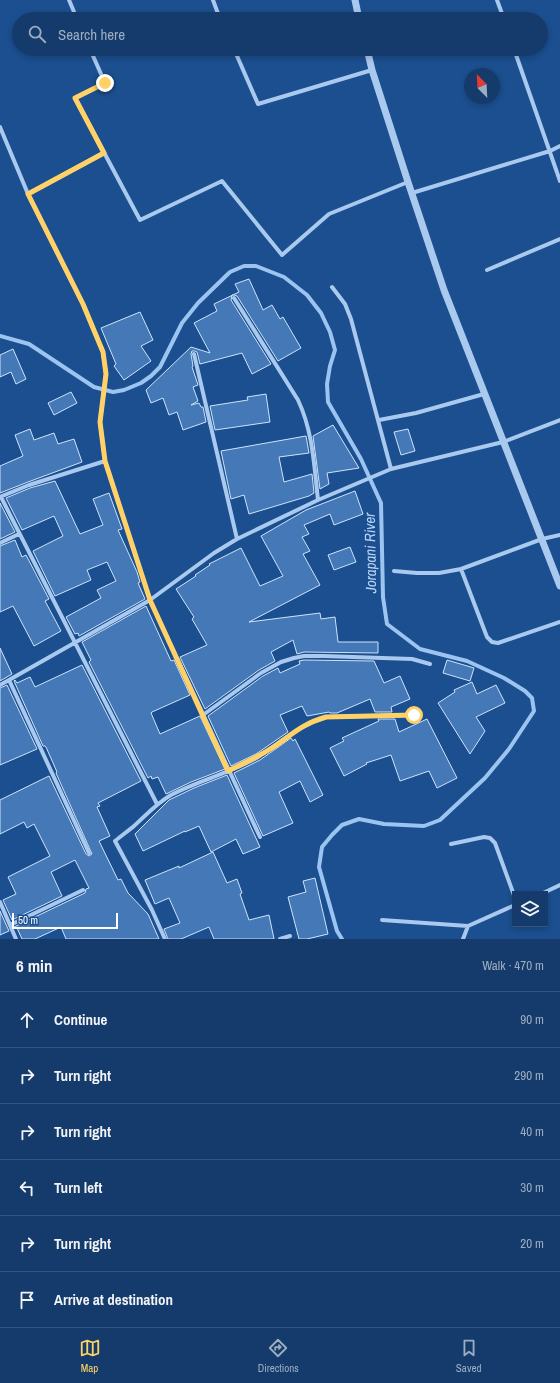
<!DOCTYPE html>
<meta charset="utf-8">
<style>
body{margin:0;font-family:"Archivo Narrow",sans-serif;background:#214673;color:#f1f3f6}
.controls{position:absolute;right:12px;bottom:12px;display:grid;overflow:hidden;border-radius:0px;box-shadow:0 2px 6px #0003}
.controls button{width:36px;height:36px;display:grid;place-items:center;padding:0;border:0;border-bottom:1px solid #33557e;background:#143b6b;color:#f1f3f6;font:20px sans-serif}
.compass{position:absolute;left:464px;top:68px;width:36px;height:36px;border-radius:50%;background:#143b6b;box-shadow:0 2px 6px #0003;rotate:336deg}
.scale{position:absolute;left:12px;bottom:10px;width:106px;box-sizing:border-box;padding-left:4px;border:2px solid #fff;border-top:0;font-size:11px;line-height:14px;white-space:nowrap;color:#fff;-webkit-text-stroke:3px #1b4f8f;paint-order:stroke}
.stop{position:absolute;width:12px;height:12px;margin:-9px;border:3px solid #ffd166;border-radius:50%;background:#fff}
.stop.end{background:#ffd166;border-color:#fff;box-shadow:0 1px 4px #0008}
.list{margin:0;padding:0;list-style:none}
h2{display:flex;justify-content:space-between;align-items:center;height:52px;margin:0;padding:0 16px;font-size:17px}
h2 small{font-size:13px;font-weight:400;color:#9dadc1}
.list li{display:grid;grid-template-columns:26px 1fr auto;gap:12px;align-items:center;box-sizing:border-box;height:56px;padding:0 16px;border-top:1px solid #33557e}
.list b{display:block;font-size:15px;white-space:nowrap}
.list em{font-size:13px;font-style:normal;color:#9dadc1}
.icon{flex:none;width:22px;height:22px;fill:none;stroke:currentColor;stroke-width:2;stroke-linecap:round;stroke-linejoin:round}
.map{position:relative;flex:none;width:560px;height:939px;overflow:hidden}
.search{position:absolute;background:#143b6b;box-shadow:0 2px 6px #0003;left:12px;right:12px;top:12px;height:44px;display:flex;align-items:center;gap:10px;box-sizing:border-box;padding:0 14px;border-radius:22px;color:#9dadc1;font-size:15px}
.sheet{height:388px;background:#143b6b}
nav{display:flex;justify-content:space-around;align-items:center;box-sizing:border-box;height:56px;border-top:1px solid #33557e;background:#143b6b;font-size:11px;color:#9dadc1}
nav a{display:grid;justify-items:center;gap:2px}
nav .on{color:#ffd166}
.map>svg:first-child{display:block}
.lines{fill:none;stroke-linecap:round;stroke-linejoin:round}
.stream{stroke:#9cc4f0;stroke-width:4}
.building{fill:#4478b7;stroke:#cfe3fa}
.minor{stroke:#a9c9ee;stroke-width:4}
.tertiary{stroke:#a9c9ee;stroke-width:7}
.route{stroke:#ffd166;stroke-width:5}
.labels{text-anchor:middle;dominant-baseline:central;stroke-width:3;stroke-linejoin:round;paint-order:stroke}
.water-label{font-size:15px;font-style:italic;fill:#b5d3f5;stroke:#1b4f8f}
</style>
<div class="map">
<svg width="560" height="939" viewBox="0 0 560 939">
<rect width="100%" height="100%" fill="#1b4f8f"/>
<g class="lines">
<!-- stream -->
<path class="stream" d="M0 336 29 344 94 387 113 392 124 390 141 383 151 376 160 367 182 323 198 303 230 272 244 266H256L284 277 307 295 321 313 330 332 335 350 330 366 327 384 328 402 361 459 381 503 383 597 387 624 420 649 467 661 504 678 525 691 532 698 534 711 509 749 485 778 440 820 424 826 384 824 359 819 342 825 332 835 322 847 319 867 337 931 342 939"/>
</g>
<!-- building -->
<path class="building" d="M249 279 263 310 272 305 280 319 283 317 301 348 278 361 237 296 234 295H232L231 300 271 364 252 374 242 353 200 364 197 352 195 351H192L191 354 193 366 192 367 198 385 193 387 198 401 191 405 199 403 201 407H203L206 422 183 430 177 412 169 415 163 398 151 403 146 390 191 347 210 353 194 323 217 311 214 304 239 292 235 284Z
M140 312 153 340 141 346 151 361 124 380 114 366 116 364 101 328Z
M13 349 26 379 16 384 11 372 0 377V355Z
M71 392 77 403 54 415 48 403Z
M266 394 270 422 215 430 210 406 248 400 247 397Z
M333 425 359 468 327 473 329 484 320 489 313 436Z
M30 429 34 440 54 433 58 444 74 439 82 462 28 482 0 493V466L23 456 15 435Z
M408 429 415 451 401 455 394 432Z
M306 436 309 453 279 457 284 482 312 474 314 493 309 496 249 514 244 495 231 499 221 451Z
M55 481 80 534 103 525 93 499 109 493 122 529 118 530 137 572 140 582 138 583 145 599 79 636 78 633 75 634 66 617 101 598 97 590 116 581 107 562 87 570 91 580 55 596 33 551 63 536 54 516 22 530 6 498 30 488Z
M355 491 363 514 334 525 330 514 304 525 309 534 302 537 310 551 303 554 320 585 249 622 320 613 321 619 335 617 338 642H378V653L304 652 297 654 293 640 271 652 275 661 259 670 205 709 180 657 207 645 192 619 194 617 176 589 196 576 195 575 210 565 209 564 241 548 260 586 283 576 261 536 306 510Z
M0 503 15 532 0 539Z
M15 540 22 557 26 555 49 599 45 601 61 631 34 646 13 606 0 612V546Z
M350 547 356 562 334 570 328 555Z
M146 606 171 661 174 660 190 695 152 712 151 713 160 734 200 716 225 769 191 782 166 794 158 777 152 779 151 776 148 778 89 662 91 660 82 642Z
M0 648 12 674 0 681Z
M304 660 374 661 384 683 400 676 410 699 391 707 392 712H375L370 699 337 713H330L329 712 307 716 302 706 280 715 288 732 256 754 231 766 208 716 263 676 278 668 280 673 300 664 299 661Z
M447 660 474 668 470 681 443 673Z
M82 665 141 781 98 803 100 806 97 807 110 836 99 841 118 880 121 879 128 893 148 914 159 939H66L61 927 35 939H22L17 928H15L14 927 85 893 86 889 89 888 75 860 51 872 62 896 12 920 3 900 16 894 8 877 50 856 34 824 27 828 24 822 0 834V800L49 776 86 854 89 856 92 854 56 773 57 772 46 747 45 746H43L14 681 15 680 17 683 30 677 35 687Z
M472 682 477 694 496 685 505 703 476 717 485 731 470 754 438 703 455 692 454 690Z
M7 685 37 749 0 765V688Z
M378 719H395L399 732 427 719 457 778 437 788 429 771 400 781 391 755 366 763 367 764 344 776 330 748 344 741 342 738 379 721Z
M291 738 293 741 295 739 323 795 310 802 300 781 279 792 293 823 263 836 234 773 260 760Z
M227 775 260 847 243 854 236 839 211 852 199 826 185 832V831L143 851 135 834 169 800 194 788Z
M213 852 227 883 237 879 242 893 240 894 249 920 269 915 274 939H214L209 927 181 939H168L164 929 180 923 169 898 155 904 145 880 179 866V868Z
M315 878 328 934 307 939H299L288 897 306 892 303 881Z
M0 911 9 931 0 935Z"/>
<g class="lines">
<!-- minor -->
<path class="minor" d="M69 0 77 19
M213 0 220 19
M497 0 504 19
M90 49 105 83 75 98 140 220 222 181 282 255 329 214 408 182
M234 49 258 104 372 70
M514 49 560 181
M0 127 28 194 83 304 103 352 106 374 100 422 105 461 150 600 260 837
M412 193 550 151 560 146
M28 194 103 153
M487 270 560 239
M332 287 345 304 351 319 391 469
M234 298 298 400C313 432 314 465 318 500
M194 354 237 539
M379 420 416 413 484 394
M0 497 29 485 105 461
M1 497 157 804
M0 543 19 534
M461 569 487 637 492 642 498 643 560 622
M394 571 417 573H439L461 569 542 539 560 535
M9 680 150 600 214 553 237 539 318 500 391 469 503 442 560 420
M0 685 9 680 89 853
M203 715 261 673 281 662 294 658 304 656H324L412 659 430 664
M451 844 484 837 490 838 495 843 515 898
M541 894 560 885
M0 902 16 939
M382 920 468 926
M10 925 83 890
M165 939 152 910 115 841C121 836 128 831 134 826 146 815 157 803 171 795 199 780 231 773 258 757 282 742 297 726 326 717L414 715
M280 939 290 936
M463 939 468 926 515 905"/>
<!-- tertiary -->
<path class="tertiary" d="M355 0 359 19
M367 49 372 70 408 182 444 290 560 586"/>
</g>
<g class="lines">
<!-- route -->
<path class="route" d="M105 83 75 98 104 153 28 194 83 304 103 352 106 374 100 422 105 461 150 600 228 771C244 763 260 756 275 746 294 733 302 724 326 717L414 715"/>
</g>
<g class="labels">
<!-- water labels -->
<g class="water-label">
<text transform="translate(370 553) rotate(-91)">Jorapani River</text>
</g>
</g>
</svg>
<div class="controls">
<button><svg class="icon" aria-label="layers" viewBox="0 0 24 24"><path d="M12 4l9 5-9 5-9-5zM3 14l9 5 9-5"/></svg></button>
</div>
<svg class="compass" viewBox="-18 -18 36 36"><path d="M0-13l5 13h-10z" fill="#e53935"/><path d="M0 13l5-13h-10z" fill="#9dadc1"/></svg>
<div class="scale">50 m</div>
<div class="stop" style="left:414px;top:715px"></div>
<div class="stop end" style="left:105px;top:83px"></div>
<div class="search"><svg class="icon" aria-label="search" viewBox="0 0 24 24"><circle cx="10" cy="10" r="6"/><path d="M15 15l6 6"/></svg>Search here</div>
</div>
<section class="sheet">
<h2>6 min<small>Walk · 470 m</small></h2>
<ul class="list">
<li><svg class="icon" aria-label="ahead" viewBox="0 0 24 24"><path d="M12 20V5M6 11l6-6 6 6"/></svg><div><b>Continue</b></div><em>90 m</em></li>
<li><svg class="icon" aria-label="right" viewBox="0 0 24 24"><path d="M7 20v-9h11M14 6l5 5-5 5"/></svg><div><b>Turn right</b></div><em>290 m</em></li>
<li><svg class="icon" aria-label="right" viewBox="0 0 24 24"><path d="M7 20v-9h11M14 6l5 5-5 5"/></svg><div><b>Turn right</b></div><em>40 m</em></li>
<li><svg class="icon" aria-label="left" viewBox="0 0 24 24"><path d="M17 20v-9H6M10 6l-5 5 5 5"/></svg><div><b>Turn left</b></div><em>30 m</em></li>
<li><svg class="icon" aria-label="right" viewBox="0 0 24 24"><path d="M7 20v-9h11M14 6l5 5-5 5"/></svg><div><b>Turn right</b></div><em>20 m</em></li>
<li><svg class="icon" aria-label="arrive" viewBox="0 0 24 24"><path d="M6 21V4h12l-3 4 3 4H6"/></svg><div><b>Arrive at destination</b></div></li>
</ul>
</section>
<nav>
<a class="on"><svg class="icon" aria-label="map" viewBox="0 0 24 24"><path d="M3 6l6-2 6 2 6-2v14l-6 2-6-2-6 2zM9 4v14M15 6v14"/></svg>Map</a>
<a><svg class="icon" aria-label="directions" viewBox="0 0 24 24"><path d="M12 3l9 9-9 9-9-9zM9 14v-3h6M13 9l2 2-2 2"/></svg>Directions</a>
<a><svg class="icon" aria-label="saved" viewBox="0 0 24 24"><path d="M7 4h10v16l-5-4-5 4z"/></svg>Saved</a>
</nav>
